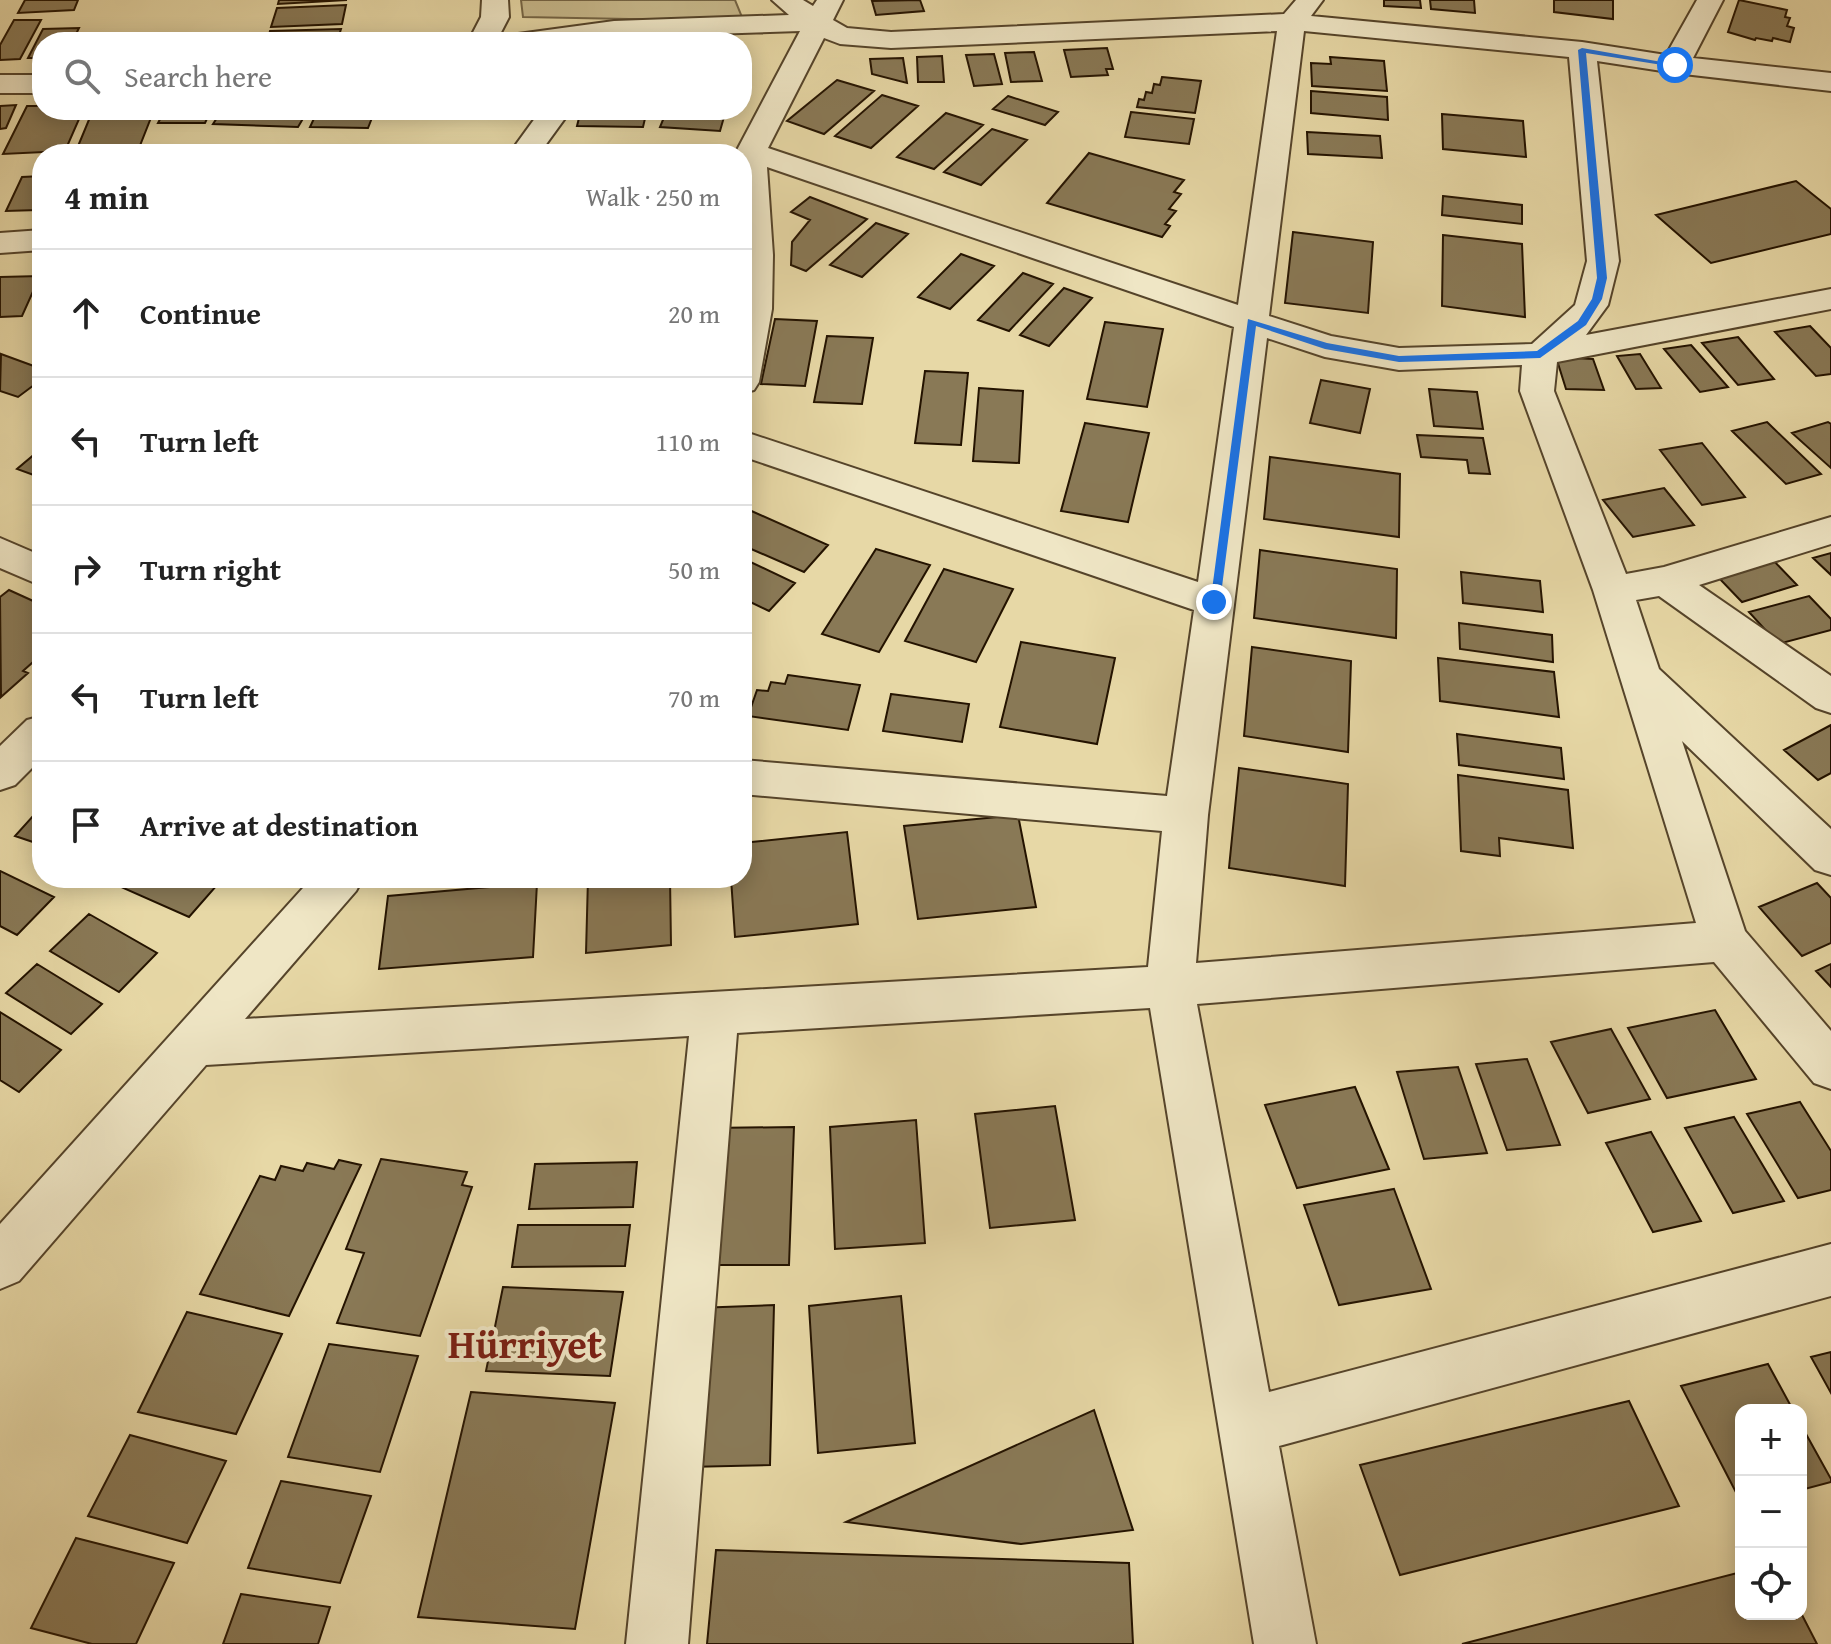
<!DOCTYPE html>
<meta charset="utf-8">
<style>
body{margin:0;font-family:"Gentium Book Plus",serif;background:#f2f2f2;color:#222}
.controls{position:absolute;right:24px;bottom:24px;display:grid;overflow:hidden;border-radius:16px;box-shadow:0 4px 20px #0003}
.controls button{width:72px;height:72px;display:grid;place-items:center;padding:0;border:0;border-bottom:2px solid #e0e0e0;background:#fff;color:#222;font:40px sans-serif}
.stop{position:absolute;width:24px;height:24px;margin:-18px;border:6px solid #1a73e8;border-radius:50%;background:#fff}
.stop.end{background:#1a73e8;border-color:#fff;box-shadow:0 2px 8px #0008}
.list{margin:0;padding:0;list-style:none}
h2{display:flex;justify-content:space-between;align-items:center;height:104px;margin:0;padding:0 32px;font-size:34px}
h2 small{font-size:26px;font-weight:400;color:#767676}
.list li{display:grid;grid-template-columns:52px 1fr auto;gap:24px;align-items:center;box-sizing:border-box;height:128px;padding:0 32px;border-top:2px solid #e0e0e0}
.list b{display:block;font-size:30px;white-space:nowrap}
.list em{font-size:26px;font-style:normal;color:#767676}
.icon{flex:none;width:44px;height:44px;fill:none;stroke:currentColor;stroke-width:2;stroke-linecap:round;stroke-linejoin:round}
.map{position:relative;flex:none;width:1831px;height:1644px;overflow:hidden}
.search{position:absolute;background:#fff;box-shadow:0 4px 20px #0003;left:32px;top:32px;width:720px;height:88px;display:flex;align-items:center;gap:20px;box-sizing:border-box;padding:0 28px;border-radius:32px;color:#767676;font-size:30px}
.panel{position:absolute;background:#fff;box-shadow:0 4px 20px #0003;left:32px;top:144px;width:720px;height:744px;border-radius:32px}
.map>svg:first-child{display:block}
.green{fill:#c6b78a;stroke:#756545;stroke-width:2}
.building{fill:#897956;stroke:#241300;stroke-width:2}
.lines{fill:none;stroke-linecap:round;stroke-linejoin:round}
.minor-casing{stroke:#55442a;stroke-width:4}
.minor{fill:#efe6c5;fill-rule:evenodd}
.route{fill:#1a73e8}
.labels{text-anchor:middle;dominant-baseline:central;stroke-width:8;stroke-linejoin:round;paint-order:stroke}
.near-district-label{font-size:40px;font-weight:bold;fill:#7a1f14;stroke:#efe6c5}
</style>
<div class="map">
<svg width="1831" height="1644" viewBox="0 0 1831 1644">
<rect width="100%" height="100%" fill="#e7d8a6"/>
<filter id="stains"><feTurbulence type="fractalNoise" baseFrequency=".0025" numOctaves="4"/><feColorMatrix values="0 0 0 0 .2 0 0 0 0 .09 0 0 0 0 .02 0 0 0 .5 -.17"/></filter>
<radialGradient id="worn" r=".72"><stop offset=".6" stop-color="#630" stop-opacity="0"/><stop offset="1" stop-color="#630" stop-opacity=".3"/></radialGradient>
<!-- green -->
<path class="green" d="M521 0H735L742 17 735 21 523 17Z"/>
<!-- building -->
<path class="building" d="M25 0H78L74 10 18 13Z
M279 0H347L278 4Z
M920 0 924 11 876 15 872 1Z
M1384 0H1420L1421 8 1384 6Z
M1430 0H1474L1475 13 1431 9Z
M1554 0H1613V19L1554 12Z
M1739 0 1787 10 1785 17 1790 18 1787 26 1794 28 1790 42 1773 38 1772 41 1756 38 1755 40 1728 32Z
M346 5 342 24 271 27 277 8Z
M14 20H41L20 59 0 60V45Z
M79 28 72 42H42V58H28L43 29Z
M341 29 337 42H267L270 31Z
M617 34H723L722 42H614Z
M219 36 217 42H131L132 39Z
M1107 48 1113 69H1106L1108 75 1071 77 1064 50Z
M1034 52 1042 81 1011 82 1005 53Z
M994 54 1002 84 974 86 966 55Z
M942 56 944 82H918L917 57Z
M1330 57 1384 61 1387 91 1312 86 1311 63 1331 64Z
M903 58 907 83 872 74 870 59Z
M1162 77 1201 81 1195 113 1137 107 1139 99 1144 100 1146 92 1152 93 1154 84 1160 85Z
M837 80 874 91 824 134 787 121Z
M1311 91 1387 97 1388 120 1311 113Z
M882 95 918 106 871 148 835 136Z
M1008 96 1058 112 1045 125 993 109Z
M16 105 6 128 0 129V106Z
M27 106H42V110H83L65 151 3 154Z
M93 110H154L139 148 76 151Z
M165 110H211L205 123H158Z
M222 110H308L298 127 213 124Z
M318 110H375L368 128 310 127Z
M581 110H647L643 127 577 126Z
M667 110H726L720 131 660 127Z
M1131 112 1194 119 1189 144 1125 137Z
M946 113 983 125 934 169 897 157Z
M1442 114 1523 121 1526 157 1443 149Z
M992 129 1027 140 981 185 944 172Z
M1307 132 1380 136 1382 158 1308 154Z
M540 146 610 153 535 154Z
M1089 153 1184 180 1174 192 1181 194 1169 209 1176 211 1165 224 1170 226 1162 237 1047 203Z
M42 176V201L38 210 6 211 22 177Z
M1796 181 1831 209V234L1711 263 1656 215Z
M1443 196 1522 205V224L1442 215Z
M810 197 867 219 806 271 791 265 792 242 810 220 791 212Z
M876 223 908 234 862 277 830 265Z
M1293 232 1373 242 1368 313 1285 303Z
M1443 235 1522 244 1525 317 1442 306Z
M961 254 994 266 950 309 918 297Z
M1023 273 1053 284 1009 331 978 320Z
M40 276 22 316 0 317V277Z
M1064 288 1092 298 1049 346 1020 335Z
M775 319 817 321 805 386 761 384Z
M1105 322 1163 329 1147 407 1087 399Z
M1810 326 1831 348V374L1816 376 1775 332Z
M827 336 873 338 862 404 814 402Z
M1738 337 1774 379 1738 385 1702 343Z
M1691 345 1728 387 1700 392 1664 349Z
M1 354 42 369V379L18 397 0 391Z
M1640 354 1661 388 1636 389 1617 356Z
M1556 357 1593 359 1604 390 1566 389Z
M925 371 968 373 961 445 915 443Z
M1321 380 1370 389 1360 433 1310 423Z
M979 388 1023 391 1019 463 973 461Z
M1429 389 1477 392 1483 429 1434 426Z
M1767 422 1821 474 1786 484 1732 431Z
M1828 422 1831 424V468L1792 433Z
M1085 423 1149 433 1128 522 1061 511Z
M1417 435 1483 438 1490 474 1469 473 1467 460 1421 457Z
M1702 443 1745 497 1702 505 1660 450Z
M42 448V478L17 469Z
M1270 457 1400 474 1399 537 1264 519Z
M1664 488 1694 525 1633 537 1603 500Z
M747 509 828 545 804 572 742 545V514Z
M876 549 930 565 879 652 822 634Z
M1260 550 1397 569 1396 638 1254 618Z
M1831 553V575L1813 558Z
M742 558 795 583 769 611 742 598Z
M1772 559 1797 585 1742 602 1717 576Z
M944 569 1013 589 976 662 905 641Z
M1461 572 1540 581 1543 612 1463 603Z
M9 590 42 605V654L23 671 28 673 1 697 0 597Z
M1809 596 1831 619V630L1778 644 1749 612Z
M1459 623 1552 635 1553 662 1460 649Z
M1021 642 1115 658 1097 744 1000 727Z
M1252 647 1351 661 1348 752 1244 736Z
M1438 658 1554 672 1559 717 1440 701Z
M788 675 860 685 848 730 748 716 757 690 768 691 771 682 785 684Z
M891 694 969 704 962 742 883 731Z
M1831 725V773L1818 780 1784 750Z
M1457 734 1561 748 1564 779 1459 765Z
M1239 768 1348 784 1345 886 1229 868Z
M1458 775 1568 790 1573 848 1499 838 1500 856 1461 851Z
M42 806V845L15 836Z
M1018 815 1036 907 918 919 904 826Z
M847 832 858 924 735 937 731 878H742V843Z
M0 871 54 897 17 935 0 926Z
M129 878H204L218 884 189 917 121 887Z
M588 878H670L671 945 586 953Z
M537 883 533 957 379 969 388 896Z
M1817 883 1831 898V943L1802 956 1759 907Z
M89 914 157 953 119 992 50 951Z
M37 964 102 1004 71 1034 6 993Z
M1831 964V987L1816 971Z
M1715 1010 1756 1079 1667 1098 1628 1028Z
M0 1012 61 1050 19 1092 0 1080Z
M1611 1029 1650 1099 1588 1113 1551 1042Z
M1527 1059 1560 1145 1507 1150 1476 1064Z
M1458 1067 1487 1153 1424 1159 1397 1072Z
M1355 1087 1389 1169 1297 1188 1265 1105Z
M1800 1102 1831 1151V1190L1798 1198 1747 1114Z
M1055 1106 1075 1220 990 1228 975 1114Z
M1734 1117 1784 1201 1733 1213 1685 1128Z
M916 1120 925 1243 835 1249 830 1127Z
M794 1127 789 1265H699L710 1128Z
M1651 1132 1701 1221 1653 1232 1606 1143Z
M381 1159 467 1172 462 1185 472 1187 420 1336 337 1323 364 1253 346 1249Z
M339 1160 361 1165 289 1316 200 1294 260 1176 275 1180 281 1166 303 1171 307 1163 334 1169Z
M637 1162 633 1207 529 1209 535 1164Z
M1394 1189 1431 1289 1339 1305 1304 1205Z
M518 1225H630L625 1266 512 1267Z
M503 1287 623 1292 610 1376 486 1371Z
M901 1296 915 1443 818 1453 809 1306Z
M774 1305 770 1465 687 1467 696 1308Z
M187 1312 282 1334 236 1434 138 1412Z
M329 1344 418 1356 380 1472 288 1457Z
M1831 1352V1393L1811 1357Z
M1768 1364 1793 1410H1741V1502L1681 1386Z
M471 1392 615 1403 575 1629 418 1617Z
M1629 1401 1679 1506 1400 1575 1360 1465Z
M1094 1410 1133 1530 1021 1544 846 1522Z
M1801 1425 1831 1479V1482L1801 1490Z
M130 1435 226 1461 187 1543 88 1516Z
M281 1481 371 1496 340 1583 248 1568Z
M76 1538 174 1563 136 1644H92L31 1628Z
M716 1550 1129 1563 1133 1644H707Z
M1741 1572V1614L1801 1613 1817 1644H1462Z
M241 1594 330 1607 318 1644H223Z"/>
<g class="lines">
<defs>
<path id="minor" d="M482 0H508L509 17 496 42H468L481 17Z
M772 0H803L813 6 817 0H843L833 20 847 28 891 32 1284 14 1296 0H1323L1311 16 1582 42 1666 55 1697 0H1723L1693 58 1831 73V91L1675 73 1597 61 1619 261 1608 305 1586 335 1831 289V309L1557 362 1554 391 1626 574 1664 567 1831 517V544L1699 585 1831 676V713L1816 708 1659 596 1636 600 1659 669 1831 829V875L1815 870 1682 741 1745 931 1831 1031V1089L1814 1083 1714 962 1197 1004 1269 1392 1831 1244V1296L1279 1446 1316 1644H1254L1150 1008 737 1033 688 1644H626L689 1036 206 1065 19 1281 0 1289V1224L312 878H363L356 891 245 1019 1148 967 1162 831 742 794V760L1167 796 1194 610 742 456V431L1198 582 1234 327 767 167 773 255 772 309 759 382 754 390 742 393V154L736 152 800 31 622 37 618 42H504L508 36 518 34 614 21 789 15ZM1277 31 1238 305 768 148 824 38 840 44 891 48ZM1304 31 1569 57 1587 261 1575 305 1532 344 1399 348 1331 336 1269 316ZM1267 338 1325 357 1399 370 1522 365 1520 391 1593 590 1696 923 1196 963 1208 815Z
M0 75H42V93H0Z
M541 110H571L539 154H509Z
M42 230V250L0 253V233Z
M0 538 42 556V586L0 568Z
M42 716V758L15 785 0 790V746L27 720Z"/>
</defs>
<!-- minor casing -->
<use href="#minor" class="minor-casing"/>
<!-- minor -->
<use href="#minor" class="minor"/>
</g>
<!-- route -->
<path class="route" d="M1582 48 1679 65 1675 67 1586 53 1607 278 1602 299 1586 325 1540 358 1399 362 1325 349 1256 326 1220 602 1210 605 1248 319 1327 343 1399 356 1537 351 1578 321 1592 299 1597 278 1578 50Z"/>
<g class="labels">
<!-- near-district labels -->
<g class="near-district-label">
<text x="525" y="1343">Hürriyet</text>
</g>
</g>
<rect width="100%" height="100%" filter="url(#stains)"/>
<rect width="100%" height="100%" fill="url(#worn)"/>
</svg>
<div class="controls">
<button>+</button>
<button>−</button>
<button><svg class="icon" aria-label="locate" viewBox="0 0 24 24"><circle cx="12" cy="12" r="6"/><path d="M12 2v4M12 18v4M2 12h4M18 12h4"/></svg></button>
</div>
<div class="stop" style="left:1675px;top:65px"></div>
<div class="stop end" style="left:1214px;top:602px"></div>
<div class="search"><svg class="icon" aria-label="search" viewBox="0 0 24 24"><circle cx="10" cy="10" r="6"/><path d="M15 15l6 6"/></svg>Search here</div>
<section class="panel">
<h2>4 min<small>Walk · 250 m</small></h2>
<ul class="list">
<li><svg class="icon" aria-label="ahead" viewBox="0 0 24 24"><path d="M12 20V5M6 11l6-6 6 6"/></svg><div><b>Continue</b></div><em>20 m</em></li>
<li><svg class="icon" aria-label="left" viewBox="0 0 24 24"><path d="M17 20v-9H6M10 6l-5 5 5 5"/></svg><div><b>Turn left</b></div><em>110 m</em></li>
<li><svg class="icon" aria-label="right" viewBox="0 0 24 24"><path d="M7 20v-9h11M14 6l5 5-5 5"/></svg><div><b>Turn right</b></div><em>50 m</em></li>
<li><svg class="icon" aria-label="left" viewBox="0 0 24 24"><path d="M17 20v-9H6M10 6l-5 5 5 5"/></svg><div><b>Turn left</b></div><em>70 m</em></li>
<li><svg class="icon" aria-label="arrive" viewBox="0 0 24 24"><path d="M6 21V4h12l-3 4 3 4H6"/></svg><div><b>Arrive at destination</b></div></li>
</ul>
</section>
</div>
